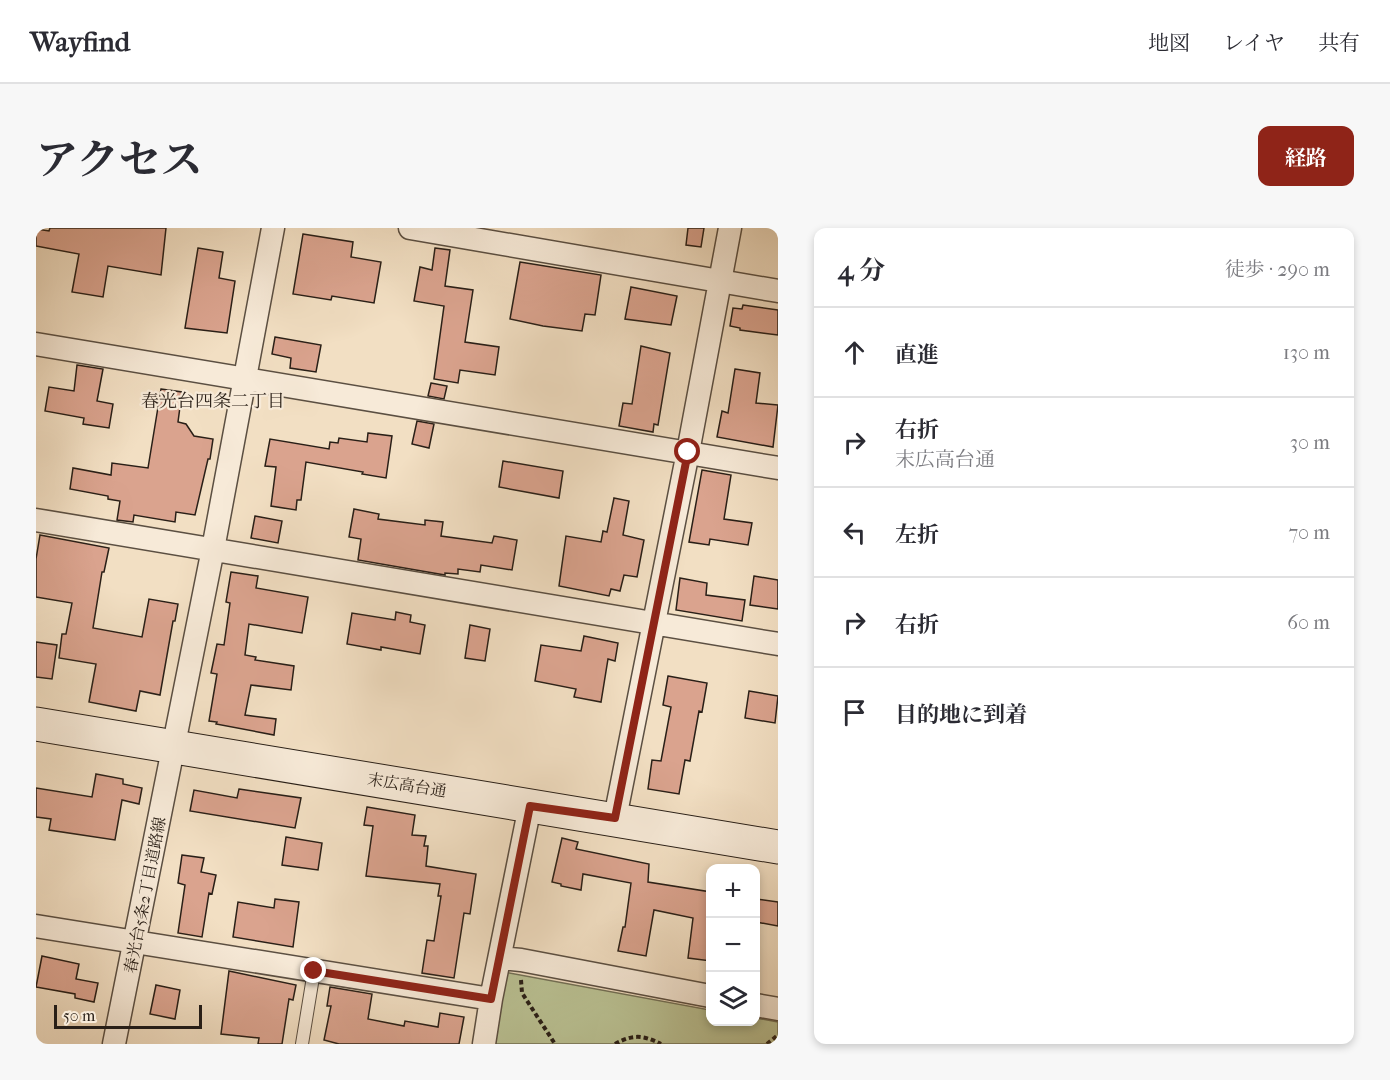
<!DOCTYPE html>
<html lang="ja">
<meta charset="utf-8">
<style>
body{margin:0;font-family:"IM FELL French Canon","Noto Serif JP",serif;background:#f7f7f7;color:#2b2b33}
.controls{position:absolute;right:18px;bottom:18px;display:grid;overflow:hidden;border-radius:12px;box-shadow:0 3px 9px #0003}
.controls button{width:54px;height:54px;display:grid;place-items:center;padding:0;border:0;border-bottom:2px solid #e1e1e2;background:#fff;color:#2b2b33;font:30px sans-serif}
.scale{position:absolute;left:18px;bottom:15px;width:148px;box-sizing:border-box;padding-left:6px;border:3px solid #291f17;border-top:0;font-size:16px;line-height:21px;white-space:nowrap;color:#291f17;-webkit-text-stroke:4px #f7ead8;paint-order:stroke}
.stop{position:absolute;width:18px;height:18px;margin:-14px;border:4px solid #8f2418;border-radius:50%;background:#fff}
.stop.end{background:#8f2418;border-color:#fff;box-shadow:0 2px 6px #0008}
.list{margin:0;padding:0;list-style:none}
h2{display:flex;justify-content:space-between;align-items:center;height:78px;margin:0;padding:0 24px;font-size:26px}
h2 small{font-size:20px;font-weight:400;color:#7c7c81}
.list li{display:grid;grid-template-columns:39px 1fr auto;gap:18px;align-items:center;box-sizing:border-box;height:90px;padding:0 24px;border-top:2px solid #e1e1e2}
.list b{display:block;font-size:22px;white-space:nowrap}
.list p{margin:0;font-size:20px;white-space:nowrap;color:#7c7c81}
.list em{font-size:20px;font-style:normal;color:#7c7c81}
.icon{flex:none;width:33px;height:33px;fill:none;stroke:currentColor;stroke-width:2;stroke-linecap:round;stroke-linejoin:round}
.map{position:relative;flex:none;width:742px;height:816px;overflow:hidden;border-radius:12px}
header{display:flex;align-items:center;gap:36px;box-sizing:border-box;height:84px;padding:0 30px;background:#fff;border-bottom:2px solid #e1e1e2}
header strong{font-size:28px}
nav{display:flex;gap:33px;margin-inline-start:auto;font-size:21px}
.intro{display:flex;align-items:center;justify-content:space-between;box-sizing:border-box;height:144px;padding:0 36px}
h1{margin:0;font-size:42px}
.button{padding:15px 27px;border-radius:12px;background:#8f2418;color:#fff;font-size:21px;font-weight:700}
main{display:flex;gap:36px;padding:0 36px}
aside{flex:1;background:#fff;border-radius:12px;box-shadow:0 3px 9px #0003}
.map>svg:first-child{display:block}
.green{fill:#bac294;stroke:#727056;stroke-width:1.5}
.building{fill:#daa38e;stroke:#291f17;stroke-width:1.5}
.lines{fill:none;stroke-linecap:round;stroke-linejoin:round}
.lane-casing{stroke:#5b4f42;stroke-width:14}
.street-casing{stroke:#5b4f42;stroke-width:25}
.secondary-casing{stroke:#291f17;stroke-width:35}
.path{stroke:#291f17;stroke-width:4;stroke-dasharray:4.5 3;stroke-linecap:butt}
.lane{stroke:#f7ead8;stroke-width:12}
.street{stroke:#f7ead8;stroke-width:22}
.secondary{stroke:#f7ead8;stroke-width:33}
.route{stroke:#8f2418;stroke-width:8}
.labels{text-anchor:middle;dominant-baseline:central;stroke-width:4.5;stroke-linejoin:round;paint-order:stroke}
.street-label{font-size:16px;fill:#291f17;stroke:#f7ead8}
.neighbourhood-label{font-size:18px;fill:#291f17;stroke:#f7ead8}
</style>
<header>
<strong>Wayfind</strong>
<nav><a>地図</a><a>レイヤ</a><a>共有</a></nav>
</header>
<div class="intro"><h1>アクセス</h1><a class="button">経路</a></div>
<main>
<div class="map">
<svg width="742" height="816" viewBox="0 0 742 816">
<rect width="100%" height="100%" fill="#f2dfc3"/>
<filter id="stains"><feTurbulence type="fractalNoise" baseFrequency=".00333" numOctaves="4"/><feColorMatrix values="0 0 0 0 .2 0 0 0 0 .09 0 0 0 0 .02 0 0 0 .5 -.17"/></filter>
<radialGradient id="worn" r=".72"><stop offset=".6" stop-color="#630" stop-opacity="0"/><stop offset="1" stop-color="#630" stop-opacity=".3"/></radialGradient>
<!-- green -->
<path class="green" d="M463 743 674 782V794H720V790L742 794V816H449Z"/>
<!-- building -->
<path class="building" d="M14 0H130L125 47 72 38 67 69 36 64 43 26 0 18V1L13 3Z
M652 0H668L665 19 650 17Z
M267 6 317 14 315 29 345 34 338 75 296 68 295 72 257 66Z
M162 20 187 24 183 50 199 53 191 105 149 100Z
M399 20 414 22 409 58 437 62 429 114 463 119 459 147 424 142 422 155 398 151 408 78 378 73 384 39 396 42Z
M484 34 565 47 559 87 549 86 546 103 507 98 474 91Z
M595 59 641 68 635 97 589 91Z
M707 77 742 82V107L704 102V100L694 98 697 80 706 81Z
M239 109 285 117 280 144 254 140 255 130 236 126Z
M605 118 634 125 622 197 618 196 617 204 583 198 587 175 596 176Z
M41 137 67 141 61 173 77 176 73 200 47 196 48 190 9 183 13 159 38 163Z
M699 141 724 145 720 175 742 177 737 219 681 209 686 183 692 185Z
M395 155 411 158 408 171 392 168Z
M125 161 146 164 142 194 150 196 158 208 177 211 174 231H172L159 287 140 284 139 294 98 287 97 294 81 292 84 273 72 271V268L34 261 37 240 75 247 76 235 112 240Z
M381 193 398 196 393 220 376 216Z
M332 205 356 208 350 250 326 246 327 244 270 234 265 272H261L260 282 235 278 240 239 229 238 234 211 293 221 294 214 302 215 303 210 331 214Z
M467 233 527 243 523 270 463 259Z
M666 242 695 247 688 291 716 295 712 317 674 311 673 317 653 314Z
M578 270 593 273 587 307 608 312 601 349 588 347 584 363 575 361 573 368 523 358 530 308 565 314 567 303 571 304Z
M318 281 343 286 342 291 389 297V292L407 294 405 308 456 315 458 308 481 312 476 342 445 337 444 344 422 341V346L409 345V347L322 332 325 311 313 309Z
M219 288 246 293 242 315 215 310Z
M4 307 73 320 68 344H66L57 400 106 409 113 371 142 376 139 393H137L124 467 104 463 100 483 53 474 60 436 23 430 26 406H30L36 375 0 369V331Z
M195 344 222 348 220 360 272 369 266 405 213 396 209 427 220 429 219 432 258 438 255 462 215 457 209 487 240 491 238 507 180 496 181 494 173 493 181 446 175 445 181 416 188 417 194 375 190 374Z
M718 348 742 352V381L714 377Z
M644 350 671 355 670 367 709 372 706 393 640 382Z
M360 384 375 387 374 394 389 397 384 426 345 419V422L311 416 316 385 359 392Z
M434 397 454 401 449 433 429 430Z
M548 408 582 415 579 433 572 431 565 474 538 469 540 461 499 453 505 417 545 423Z
M0 414 21 417 16 451 0 449Z
M632 448 671 455 666 484 663 483 654 533 649 532 643 566 612 561 616 532 625 533 635 479 627 477Z
M713 463 742 468 739 495 709 490Z
M60 546 87 551V556L106 560 103 576 86 572 79 612 13 602 15 591 0 589V560L56 569Z
M203 561 265 570 259 600 154 583 158 562 201 570Z
M331 579 379 587 376 607 390 608 388 618H392L390 638 440 646 434 686 428 685 418 750 386 745 391 712 398 713 405 668H402L404 656 330 648 337 598 328 597Z
M250 609 286 615 282 642 246 637Z
M526 610 542 614 540 621 613 636 612 654 675 664V733L652 730 657 690 618 682 610 728 582 723 587 699H589L595 655 547 646 545 662 525 658V656L516 654Z
M146 627 168 630 165 644 180 647 176 666 173 665 166 709 142 705 149 657 142 655Z
M239 671 263 674 257 719 197 709 202 674 238 680Z
M720 671 742 674V698L720 694Z
M6 728 43 736 40 751 62 755 58 774 39 770V766L0 759Z
M193 743 260 757 257 772 253 771 246 816H222L223 810 185 806Z
M120 757 144 762 139 791 114 786Z
M294 759 336 766 332 791 368 798 369 793 402 799 404 785 428 789 423 816H303L288 812 295 778H291Z"/>
<g class="lines">
<defs>
<path id="lane" d="M266 816 278 743"/>
<path id="street" d="M374 0 742 63
M0 116 742 240
M0 292 742 416
M579 590 652 224 694 0
M0 698 455 771
M464 730 485 732 674 768
M720 777 742 781
M78 816 177 321 237 0
M448 816 455 771 494 578"/>
<path id="secondary" d="M0 496 742 619"/>
</defs>
<!-- lane casing -->
<use href="#lane" class="lane-casing"/>
<!-- street casing -->
<use href="#street" class="street-casing"/>
<!-- secondary casing -->
<use href="#secondary" class="secondary-casing"/>
<!-- path -->
<path class="path" d="M485 752 486 765 519 816
M579 816C597 806 607 807 625 816
M731 816 742 807"/>
<!-- lane -->
<use href="#lane" class="lane"/>
<!-- street -->
<use href="#street" class="street"/>
<!-- secondary -->
<use href="#secondary" class="secondary"/>
</g>
<g class="lines">
<!-- route -->
<path class="route" d="M278 743 455 771 494 578 579 590 652 224"/>
</g>
<g class="labels">
<!-- street labels -->
<g class="street-label">
<text transform="translate(371 557) rotate(9)">末広高台通</text>
<text transform="translate(109 667) rotate(-79)">春光台5条2丁目道路線</text>
</g>
<!-- neighbourhood labels -->
<g class="neighbourhood-label">
<text x="177" y="173">春光台四条二丁目</text>
</g>
</g>
<rect width="100%" height="100%" filter="url(#stains)"/>
<rect width="100%" height="100%" fill="url(#worn)"/>
</svg>
<div class="controls">
<button>+</button>
<button>−</button>
<button><svg class="icon" aria-label="layers" viewBox="0 0 24 24"><path d="M12 4l9 5-9 5-9-5zM3 14l9 5 9-5"/></svg></button>
</div>
<div class="scale">50 m</div>
<div class="stop" style="left:652px;top:224px"></div>
<div class="stop end" style="left:278px;top:743px"></div>
</div>
<aside>
<h2>4 分<small>徒歩 · 290 m</small></h2>
<ul class="list">
<li><svg class="icon" aria-label="ahead" viewBox="0 0 24 24"><path d="M12 20V5M6 11l6-6 6 6"/></svg><div><b>直進</b></div><em>130 m</em></li>
<li><svg class="icon" aria-label="right" viewBox="0 0 24 24"><path d="M7 20v-9h11M14 6l5 5-5 5"/></svg><div><b>右折</b><p>末広高台通</p></div><em>30 m</em></li>
<li><svg class="icon" aria-label="left" viewBox="0 0 24 24"><path d="M17 20v-9H6M10 6l-5 5 5 5"/></svg><div><b>左折</b></div><em>70 m</em></li>
<li><svg class="icon" aria-label="right" viewBox="0 0 24 24"><path d="M7 20v-9h11M14 6l5 5-5 5"/></svg><div><b>右折</b></div><em>60 m</em></li>
<li><svg class="icon" aria-label="arrive" viewBox="0 0 24 24"><path d="M6 21V4h12l-3 4 3 4H6"/></svg><div><b>目的地に到着</b></div></li>
</ul>
</aside>
</main>
